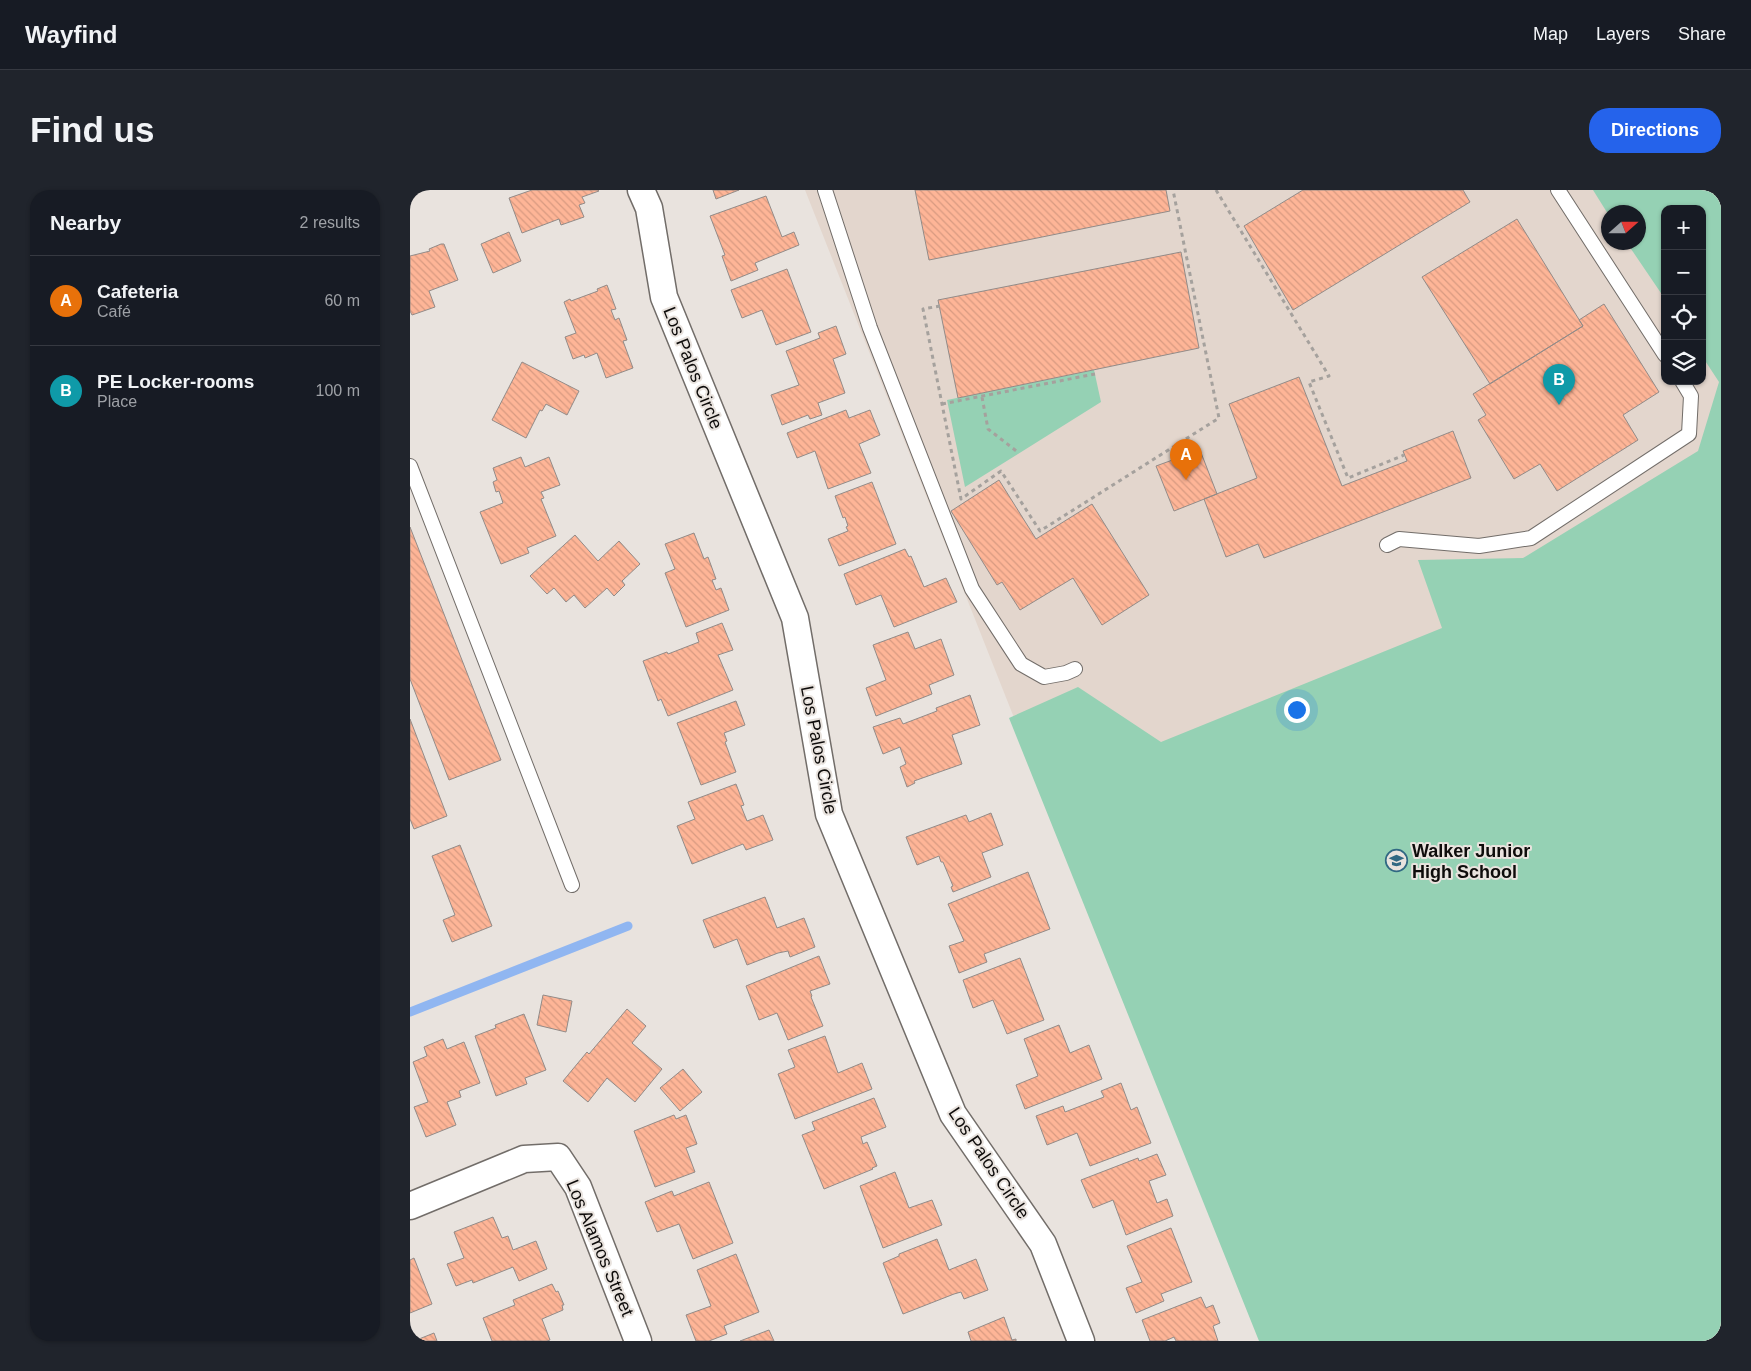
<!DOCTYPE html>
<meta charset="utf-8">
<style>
body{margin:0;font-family:Arial,sans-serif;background:#20242c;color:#f1f3f6}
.controls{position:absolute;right:15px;top:15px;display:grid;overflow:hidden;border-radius:10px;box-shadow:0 1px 4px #0004}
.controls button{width:45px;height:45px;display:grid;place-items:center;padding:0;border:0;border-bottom:1px solid #363941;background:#171b24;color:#f1f3f6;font:25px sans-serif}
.compass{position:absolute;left:1191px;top:15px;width:45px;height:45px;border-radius:50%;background:#171b24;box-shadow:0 1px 4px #0004;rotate:69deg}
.you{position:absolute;left:886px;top:519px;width:18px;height:18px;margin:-12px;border:4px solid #fff;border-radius:50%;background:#1a73e8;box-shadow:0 0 0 8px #1a73e833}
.badge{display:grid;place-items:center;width:32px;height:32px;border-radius:50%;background:#2563eb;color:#fff;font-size:16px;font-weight:700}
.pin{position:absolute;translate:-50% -41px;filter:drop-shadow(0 1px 2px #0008)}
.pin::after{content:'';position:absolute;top:26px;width:18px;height:15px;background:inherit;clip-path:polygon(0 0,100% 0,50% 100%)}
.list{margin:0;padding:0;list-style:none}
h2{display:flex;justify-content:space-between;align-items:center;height:65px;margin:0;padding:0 20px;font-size:21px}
h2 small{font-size:16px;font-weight:400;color:#9ea1a6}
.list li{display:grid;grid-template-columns:32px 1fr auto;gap:15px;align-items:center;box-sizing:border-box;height:90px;padding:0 20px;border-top:1px solid #363941}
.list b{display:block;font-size:19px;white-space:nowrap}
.list p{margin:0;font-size:16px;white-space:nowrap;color:#9ea1a6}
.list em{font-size:16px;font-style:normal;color:#9ea1a6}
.icon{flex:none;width:28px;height:28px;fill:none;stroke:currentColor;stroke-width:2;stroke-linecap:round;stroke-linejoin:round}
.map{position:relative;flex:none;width:1311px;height:1151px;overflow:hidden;border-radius:20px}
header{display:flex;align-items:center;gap:30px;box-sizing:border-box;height:70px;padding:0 25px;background:#171b24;border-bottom:1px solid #363941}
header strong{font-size:24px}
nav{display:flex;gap:28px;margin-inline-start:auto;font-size:18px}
.intro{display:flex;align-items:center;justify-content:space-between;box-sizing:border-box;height:120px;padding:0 30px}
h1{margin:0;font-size:35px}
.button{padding:12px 22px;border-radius:20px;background:#2563eb;color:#fff;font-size:18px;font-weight:700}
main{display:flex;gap:30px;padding:0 30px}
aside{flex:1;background:#171b24;border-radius:20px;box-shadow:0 1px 4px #0004}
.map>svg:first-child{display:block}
.built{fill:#e3d6cd;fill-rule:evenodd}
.green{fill:#95d1b4}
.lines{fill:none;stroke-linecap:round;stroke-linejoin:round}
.stream{stroke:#90b6f1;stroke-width:9}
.building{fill:url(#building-back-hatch);stroke:#928b88}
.lane-casing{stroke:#726d69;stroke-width:16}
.street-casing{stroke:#726d69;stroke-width:29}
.path{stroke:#a5a19d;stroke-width:3;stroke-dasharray:4 4;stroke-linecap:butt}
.lane{stroke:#fff;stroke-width:14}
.street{stroke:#fff;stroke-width:26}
.labels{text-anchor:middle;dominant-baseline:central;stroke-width:4;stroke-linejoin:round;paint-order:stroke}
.street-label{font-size:18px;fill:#0e0c0b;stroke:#e9e3de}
.poi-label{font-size:18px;font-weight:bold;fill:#0e0c0b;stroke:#e9e3de;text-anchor:start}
</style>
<header>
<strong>Wayfind</strong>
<nav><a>Map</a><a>Layers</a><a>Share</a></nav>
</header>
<div class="intro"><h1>Find us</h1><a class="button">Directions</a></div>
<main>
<aside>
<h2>Nearby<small>2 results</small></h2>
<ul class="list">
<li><span class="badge" style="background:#e8710a">A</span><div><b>Cafeteria</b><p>Café</p></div><em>60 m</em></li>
<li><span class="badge" style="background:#0f9aa8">B</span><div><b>PE Locker-rooms</b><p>Place</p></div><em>100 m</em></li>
</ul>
</aside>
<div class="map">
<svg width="1311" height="1151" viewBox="0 0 1311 1151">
<defs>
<pattern id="building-back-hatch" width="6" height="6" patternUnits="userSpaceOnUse" patternTransform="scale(1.25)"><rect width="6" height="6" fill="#feb597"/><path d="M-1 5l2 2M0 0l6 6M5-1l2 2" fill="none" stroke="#d89a81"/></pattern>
</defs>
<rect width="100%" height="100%" fill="#e9e3de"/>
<!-- built -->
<path class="built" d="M395 0H1311V1151H851ZM1255 19H1292V191H1255ZM1198 22H1228V52H1198Z"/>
<!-- green -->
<path class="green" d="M1183 0H1311V1151H849L599 528 668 497 751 552 1032 438 1008 370 1113 368 1288 261 1309 192 1292 166V19H1255V109L1217 53 1228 52V22L1198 24Z
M684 180 691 212 555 297 537 210Z"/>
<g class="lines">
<!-- stream -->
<path class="stream" d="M0 822 218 736"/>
</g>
<!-- building -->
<path class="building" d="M122 0H188L189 1 172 7 175 13 169 15 174 27 151 35 149 29 112 43 99 8Z
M303 0H329L306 9Z
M505 0H756L760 21 519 70Z
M893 0H1053L1060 12 883 120 834 36Z
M356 6 372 47 384 42 389 55 345 73 348 80 321 91 312 66 315 65 300 26Z
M1107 29 1173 136 1080 194 1012 87Z
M99 42 111 71 83 83 71 54Z
M31 54H34L48 90 19 101 25 117 2 125 0 121V66L20 61 19 59Z
M771 62 789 158 548 208 528 110Z
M377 79 401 142 366 155 352 120 332 128 321 100Z
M197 95 206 119 201 120 205 130 209 128 217 150 213 151 223 178 196 188 187 163 175 168 174 165 163 169 155 147 166 143 154 112 160 109 161 111 188 101 187 99Z
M1194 114 1249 202 1213 225 1228 250 1147 301 1130 274 1104 289 1068 230 1076 225 1063 204 1173 136 1169 130Z
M426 136 436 164 423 169 435 203 408 213 412 225 400 229 398 225 372 235 361 205 389 195 376 161 410 148 408 143Z
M112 172 169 201 157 225 136 214 132 221 130 220 116 248 82 230Z
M889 187 932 296 997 271 993 261 1043 241 1061 288 854 368 848 354 816 367 794 309 847 288 819 214Z
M436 220 439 228 460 220 470 245 449 254 461 283 418 299 405 261 387 268 377 243Z
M790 260 807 304 764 321 746 276Z
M111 267 115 277 139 267 150 295 131 302 134 308 131 309 146 346 117 358 119 363 91 374 70 322 93 313 89 301 86 302 83 292 87 290 83 278Z
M589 290 626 349 682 314 739 405 692 435 663 388 610 420 592 392 587 395 541 321Z
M462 292 486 354 429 376 418 349 438 341 436 337 438 336 435 327 433 328 425 306Z
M0 337 91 570 39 590 0 489Z
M284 343 294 369 298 367 306 389 302 390 306 400 311 398 319 420 276 437 255 383 265 379 255 354Z
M165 345 188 371 209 351 230 374 212 391 215 395 204 406 197 398 175 418 164 405 156 412 144 398 137 404 120 386Z
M495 359 499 367 501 366 514 397 536 388 547 412 484 437 471 405 446 415 434 384Z
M312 433 323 460 308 465 323 500 258 526 251 509 248 511 233 471 257 462 258 464 289 452 286 443Z
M498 442 505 459 531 449 544 485 519 495 522 504 466 526 456 498 476 490 463 455Z
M560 505 570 535 542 545 552 574 504 591 505 593 497 597 490 577 496 574 490 557 473 564 463 537 490 528 493 534 527 521 526 518Z
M326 511 335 535 314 543 317 551 315 552 326 582 291 595 267 533Z
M0 529 37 626 4 639 0 629Z
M326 594 334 615 331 616 337 631 353 625 363 650 336 660 333 654 282 674 267 636 285 629 278 612Z
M581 623 593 655 572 663 581 687 543 702 541 697 543 696 533 672H531L529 666 507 675 496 647 556 625 559 632Z
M50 655 82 736 42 752 33 730 45 725 22 666Z
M618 682 640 739 574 764 577 772 549 783 539 756 554 751 538 714Z
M355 707 367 738 394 728 405 757 380 767 378 761 368 763 337 775 327 749 304 758 293 730Z
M409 766 420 794 400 801 402 806 401 807 413 836 378 850 367 823 349 830 336 796Z
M610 768 634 830 597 844 583 810 563 818 553 790Z
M133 805 162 811 156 842 127 835Z
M217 819 236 836 222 853 252 879 225 912 197 888 178 912 153 891 177 862 179 864Z
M114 824 136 880 115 888 117 894 86 906 65 846 86 838 85 835Z
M649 835 660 863 679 855 692 889 615 919 606 895 628 886 614 849Z
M415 846 428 883 452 873 462 899 385 929 368 884 385 877 378 860Z
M33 849 37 859 54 852 70 893 49 901 51 907 37 912 46 935 16 947 4 917 18 912 3 872 17 866 14 857Z
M273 879 292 902 270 921 250 898Z
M711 893 721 920 727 917 741 953 680 976 667 943 637 955 626 926 653 916 655 922 694 907 691 901Z
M464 908 476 937 451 947 453 954 457 952 467 976 462 978 463 979 414 999 392 945 405 940 402 932Z
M264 925 266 929 276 925 287 954 276 958 285 982 245 997 224 941Z
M747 964 756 985 739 991 747 1013 757 1009 763 1026 716 1045 703 1010 683 1018 671 990 728 968 729 971Z
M485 982 499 1018 522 1010 532 1035 473 1058 450 996Z
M299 992 323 1053 283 1069 269 1034 247 1042 235 1012 262 1001 264 1006Z
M83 1027 92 1048 98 1046 103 1060 126 1051 137 1079 109 1091 103 1077 63 1093 62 1090 46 1096 37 1074 54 1068 44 1042Z
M761 1038 782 1092 751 1104 754 1111 726 1123 716 1098 732 1092 717 1056Z
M527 1049 539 1080 566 1069 578 1100 554 1109 551 1102 544 1104 493 1124 473 1073 489 1066V1064Z
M326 1064 349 1122 314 1136 317 1144 299 1151H286L276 1125 301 1116 287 1080Z
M4 1068 22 1114 0 1123V1070Z
M142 1094 146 1102 148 1101 154 1115H152L153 1120 132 1129 140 1150 137 1151H82L73 1128 105 1115 103 1110Z
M791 1107 796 1118 803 1115 810 1133 803 1136 808 1151H766L764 1147 755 1151H740L732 1130Z
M594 1127 602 1150 606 1149V1151H561L558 1142Z
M359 1140 364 1151H330Z
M24 1143 27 1151H4Z"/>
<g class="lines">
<defs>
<path id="lane" d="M415 0 460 138 562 399 611 474 634 487 656 483 665 479
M1148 0 1255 165
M0 276 162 695
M977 355 989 349 1069 356 1121 348 1279 244 1281 206 1272 191"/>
<path id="street" d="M231 0 239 18 254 107 385 428 419 624 543 924 633 1054 671 1151
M0 1016 114 969 148 967 168 997 228 1151"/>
</defs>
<!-- lane casing -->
<use href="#lane" class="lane-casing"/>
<!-- street casing -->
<use href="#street" class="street-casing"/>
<!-- path -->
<path class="path" d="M806 0 919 186 899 192 938 288 994 265
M530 116 513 119 551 309 591 281 630 341 809 228 763 0
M572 207 578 239 609 263
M532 214 685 184"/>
<!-- lane -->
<use href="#lane" class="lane"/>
<!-- street -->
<use href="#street" class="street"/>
</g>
<!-- icons -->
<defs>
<symbol id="school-ring" viewBox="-11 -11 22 22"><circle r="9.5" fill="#e9e3de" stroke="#316983" stroke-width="1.5"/><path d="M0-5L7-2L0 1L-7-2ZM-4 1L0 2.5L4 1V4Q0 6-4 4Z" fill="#316983"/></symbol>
</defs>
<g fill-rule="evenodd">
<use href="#school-ring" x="974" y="658" width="25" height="25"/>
</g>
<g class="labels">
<!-- street labels -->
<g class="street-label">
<text transform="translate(283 178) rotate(68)">Los Palos Circle</text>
<text transform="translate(409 560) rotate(79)">Los Palos Circle</text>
<text transform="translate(579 973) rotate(56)">Los Palos Circle</text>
<text transform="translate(190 1058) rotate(67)">Los Alamos Street</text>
</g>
<!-- poi labels -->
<g class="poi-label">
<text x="1002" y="661">Walker Junior<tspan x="1002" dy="21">High School</tspan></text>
</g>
</g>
</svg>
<div class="controls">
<button>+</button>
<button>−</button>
<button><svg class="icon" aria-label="locate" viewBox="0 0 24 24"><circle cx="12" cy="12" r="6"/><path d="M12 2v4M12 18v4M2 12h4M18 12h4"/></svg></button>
<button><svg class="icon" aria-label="layers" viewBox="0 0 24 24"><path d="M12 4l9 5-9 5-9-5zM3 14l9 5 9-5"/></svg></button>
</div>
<svg class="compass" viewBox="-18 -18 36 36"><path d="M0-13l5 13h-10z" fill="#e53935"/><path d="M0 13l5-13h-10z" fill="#9ea1a6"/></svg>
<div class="you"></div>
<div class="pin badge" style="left:776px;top:290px;background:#e8710a">A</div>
<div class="pin badge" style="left:1149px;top:215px;background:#0f9aa8">B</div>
</div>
</main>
